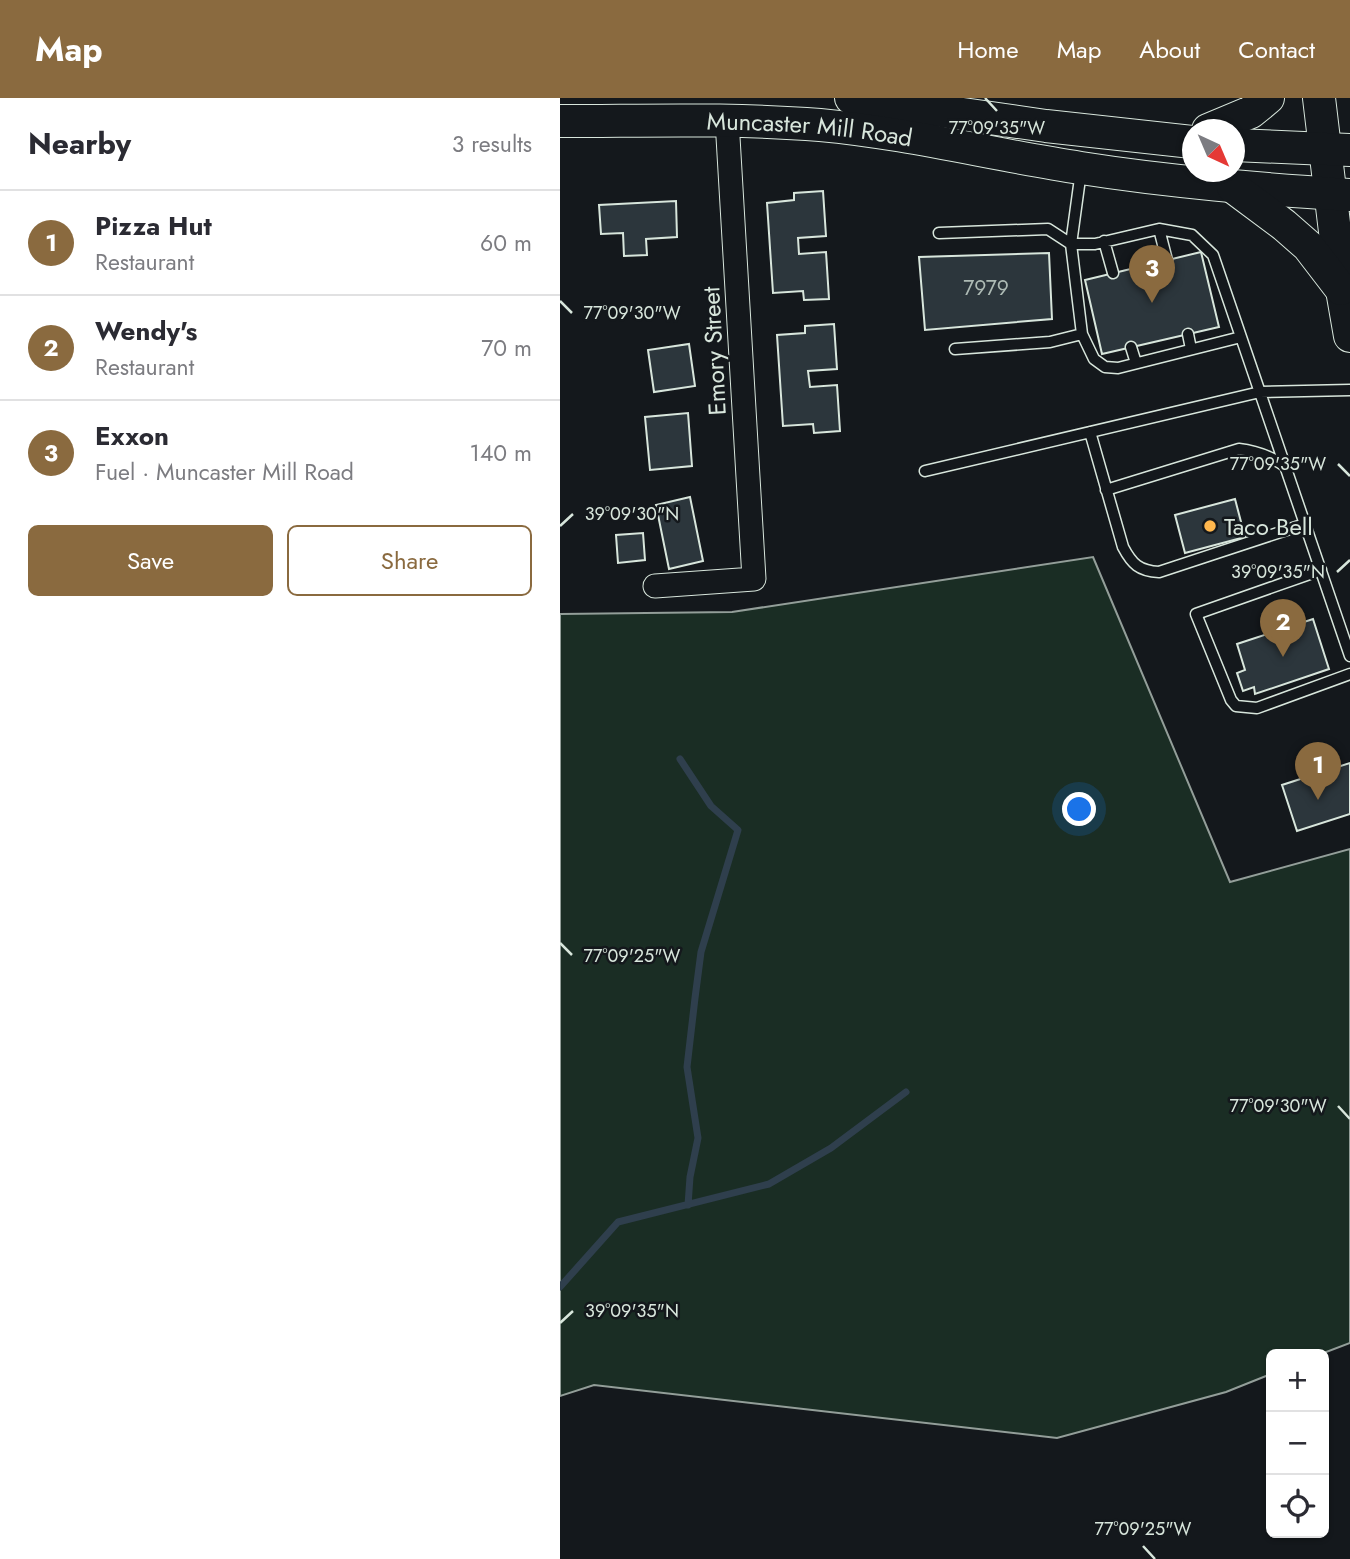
<!DOCTYPE html>
<meta charset="utf-8">
<style>
body{margin:0;font-family:Jost,sans-serif;background:#f7f7f7;color:#2b2b33}
.controls{position:absolute;right:21px;bottom:21px;display:grid;overflow:hidden;border-radius:10px;box-shadow:0 2px 5px #0004}
.controls button{width:63px;height:63px;display:grid;place-items:center;padding:0;border:0;border-bottom:2px solid #e1e1e2;background:#fff;color:#2b2b33;font:35px sans-serif}
.compass{position:absolute;left:622px;top:21px;width:63px;height:63px;border-radius:50%;background:#fff;box-shadow:0 2px 5px #0004;rotate:136deg}
.you{position:absolute;left:520px;top:712px;width:24px;height:24px;margin:-18px;border:5px solid #fff;border-radius:50%;background:#1a73e8;box-shadow:0 0 0 10px #1a73e833}
.badge{display:grid;place-items:center;width:46px;height:46px;border-radius:50%;background:#8a6a3f;color:#fff;font-size:23px;font-weight:700}
.pin{position:absolute;translate:-50% -58px;filter:drop-shadow(0 2px 4px #0008)}
.pin::after{content:'';position:absolute;top:37px;width:24px;height:21px;background:inherit;clip-path:polygon(0 0,100% 0,50% 100%)}
.list{margin:0;padding:0;list-style:none}
h2{display:flex;justify-content:space-between;align-items:center;height:91px;margin:0;padding:0 28px;font-size:30px}
h2 small{font-size:23px;font-weight:400;color:#7c7c81}
.list li{display:grid;grid-template-columns:46px 1fr auto;gap:21px;align-items:center;box-sizing:border-box;height:105px;padding:0 28px;border-top:2px solid #e1e1e2}
.list b{display:block;font-size:26px;white-space:nowrap}
.list p{margin:0;font-size:23px;white-space:nowrap;color:#7c7c81}
.list em{font-size:23px;font-style:normal;color:#7c7c81}
.actions{display:flex;gap:14px;padding:21px 28px}
.actions a{flex:1;padding:16px 0;border:2px solid #8a6a3f;border-radius:10px;text-align:center;font-size:24px;color:#8a6a3f}
.actions .main{background:#8a6a3f;color:#fff}
.icon{flex:none;width:38px;height:38px;fill:none;stroke:currentColor;stroke-width:2;stroke-linecap:round;stroke-linejoin:round}
.map{position:relative;flex:none;width:790px;height:1461px;overflow:hidden}
header{display:flex;align-items:center;gap:42px;box-sizing:border-box;height:98px;padding:0 35px;background:#8a6a3f;color:#fff}
header strong{font-size:33px}
nav{display:flex;gap:38px;margin-inline-start:auto;font-size:24px}
main{display:flex}
aside{flex:1;background:#fff}
.map>svg:first-child{display:block}
.green{fill:#1a2d24;stroke:#939e99;stroke-width:2}
.lines{fill:none;stroke-linecap:round;stroke-linejoin:round}
.stream{stroke:#2f3f4d;stroke-width:7}
.building{fill:#2c363c;stroke:#d8e6dc;stroke-width:2}
.lane-casing{stroke:#d8e6dc;stroke-width:13}
.street-casing{stroke:#d8e6dc;stroke-width:25}
.secondary-casing{stroke:#d8e6dc;stroke-width:34}
.lane{stroke:#14181c;stroke-width:10}
.street{stroke:#14181c;stroke-width:23}
.secondary{stroke:#14181c;stroke-width:32}
.ticks{fill:none;stroke:#d8e6dc;stroke-width:2.5}
.poi-dot{fill:#ffb74d;stroke:#14181c;stroke-width:2.5}
.labels{text-anchor:middle;dominant-baseline:central;stroke-width:5;stroke-linejoin:round;paint-order:stroke}
.number-label{font-size:21px;fill:#adbab4}
.street-label{font-size:24px;fill:#d8e6dc;stroke:#14181c}
.poi-label{font-size:24px;fill:#d8e6dc;stroke:#14181c;text-anchor:start}
.ticks-label{font-size:18px;text-anchor:middle;fill:#d8e6dc;stroke:#14181c;stroke-width:5;stroke-linejoin:round;paint-order:stroke}
</style>
<header>
<strong>Map</strong>
<nav><a>Home</a><a>Map</a><a>About</a><a>Contact</a></nav>
</header>
<main>
<aside>
<h2>Nearby<small>3 results</small></h2>
<ul class="list">
<li><span class="badge">1</span><div><b>Pizza Hut</b><p>Restaurant</p></div><em>60 m</em></li>
<li><span class="badge">2</span><div><b>Wendy's</b><p>Restaurant</p></div><em>70 m</em></li>
<li><span class="badge">3</span><div><b>Exxon</b><p>Fuel · Muncaster Mill Road</p></div><em>140 m</em></li>
</ul>
<div class="actions"><a class="main">Save</a><a>Share</a></div>
</aside>
<div class="map">
<svg width="790" height="1461" viewBox="0 0 790 1461">
<rect width="100%" height="100%" fill="#14181c"/>
<!-- green -->
<path class="green" d="M533 459 670 784 790 751V1245L761 1256H711V1276L666 1294 497 1340 34 1287 0 1298V516L172 514Z"/>
<g class="lines">
<!-- stream -->
<path class="stream" d="M120 661 151 708 178 732 141 854 135 900 127 969 138 1040 130 1079 128 1107
M0 1189 58 1124 209 1086 271 1050 346 994"/>
</g>
<!-- building -->
<path class="building" d="M263 93 266 138 238 140 239 156 266 154 269 201 244 202 243 193 213 195 207 105 234 102V95Z
M116 103 117 139 86 141 87 157 64 158 63 135 41 136 39 107Z
M641 154 659 229 542 256 525 182Z
M489 155 492 221 365 232 359 159Z
M274 226 277 271 248 273 250 289 277 287 280 333 254 335 253 326 223 328 217 237 245 235V228Z
M129 246 135 288 94 294 88 252Z
M128 315 132 368 90 372 85 319Z
M130 399 143 463 109 471 96 407Z
M675 401 685 439 625 455 615 417Z
M83 435 85 462 58 465 56 437Z
M753 521 769 571 695 596 694 589 683 593 677 575 685 572 677 546Z
M790 665V716L737 733 722 687Z"/>
<g class="lines">
<defs>
<path id="lane" d="M521 73 511 146 522 236 534 261 545 269 558 270 681 239
M599 131 607 162
M379 135 488 131 511 146H535L599 131 632 137 653 157 790 558
M544 143 553 175
M628 236 631 251
M571 249 576 265
M395 251 490 244 522 236
M530 334 563 449C572 466 579 473 599 474L745 426
M365 373 700 294 790 292
M546 392 679 351C697 353 710 358 725 368
M761 472 636 516 671 602 676 608 697 610 790 576"/>
<path id="street" d="M95 488 194 481 167 22"/>
<g id="secondary">
<path d="M291 0 486 28 632 44"/>
<path d="M759 0 782 192 790 238"/>
<path id="s1" d="M0 23C86 23 173 20 260 27 348 35 434 57 521 70 610 84 700 91 790 97"/>
<path d="M648 32 691 14 708 0"/>
<path d="M674 47 790 52"/>
<path d="M673 89 724 127 748 148 781 191"/>
</g>
</defs>
<!-- lane casing -->
<use href="#lane" class="lane-casing"/>
<!-- street casing -->
<use href="#street" class="street-casing"/>
<!-- secondary casing -->
<use href="#secondary" class="secondary-casing"/>
<!-- lane -->
<use href="#lane" class="lane"/>
<!-- street -->
<use href="#street" class="street"/>
<!-- secondary -->
<use href="#secondary" class="secondary"/>
</g>
<!-- ticks -->
<path class="ticks" d="M425 0 437 13M0 203 12 215M778 366 790 378M0 428 13 416M777 474 790 462M0 845 12 857M778 1008 790 1021M0 1225 13 1213M583 1448 595 1461"/>
<!-- markers -->
<circle class="poi-dot" cx="650" cy="428" r="7"/>
<g class="labels">
<!-- number labels -->
<g class="number-label">
<text x="426" y="190">7979</text>
</g>
<!-- street labels -->
<g class="street-label">
<text stroke="none"><textPath href="#s1" startOffset="250">Muncaster Mill Road</textPath></text>
<text transform="translate(154 253) rotate(-93)">Emory Street</text>
</g>
<!-- poi labels -->
<g class="poi-label">
<text x="664" y="428">Taco Bell</text>
</g>
</g>
<g class="ticks-label">
<text x="437" y="36">77°09'35"W</text>
<text x="72" y="221">77°09'30"W</text>
<text x="718" y="372">77°09'35"W</text>
<text x="72" y="422">39°09'30"N</text>
<text x="718" y="480">39°09'35"N</text>
<text x="72" y="864">77°09'25"W</text>
<text x="718" y="1014">77°09'30"W</text>
<text x="72" y="1219">39°09'35"N</text>
<text x="583" y="1437">77°09'25"W</text>
</g>
</svg>
<div class="controls">
<button>+</button>
<button>−</button>
<button><svg class="icon" aria-label="locate" viewBox="0 0 24 24"><circle cx="12" cy="12" r="6"/><path d="M12 2v4M12 18v4M2 12h4M18 12h4"/></svg></button>
</div>
<svg class="compass" viewBox="-18 -18 36 36"><path d="M0-13l5 13h-10z" fill="#e53935"/><path d="M0 13l5-13h-10z" fill="#7c7c81"/></svg>
<div class="you"></div>
<div class="pin badge" style="left:758px;top:702px">1</div>
<div class="pin badge" style="left:723px;top:559px">2</div>
<div class="pin badge" style="left:592px;top:205px">3</div>
</div>
</main>
